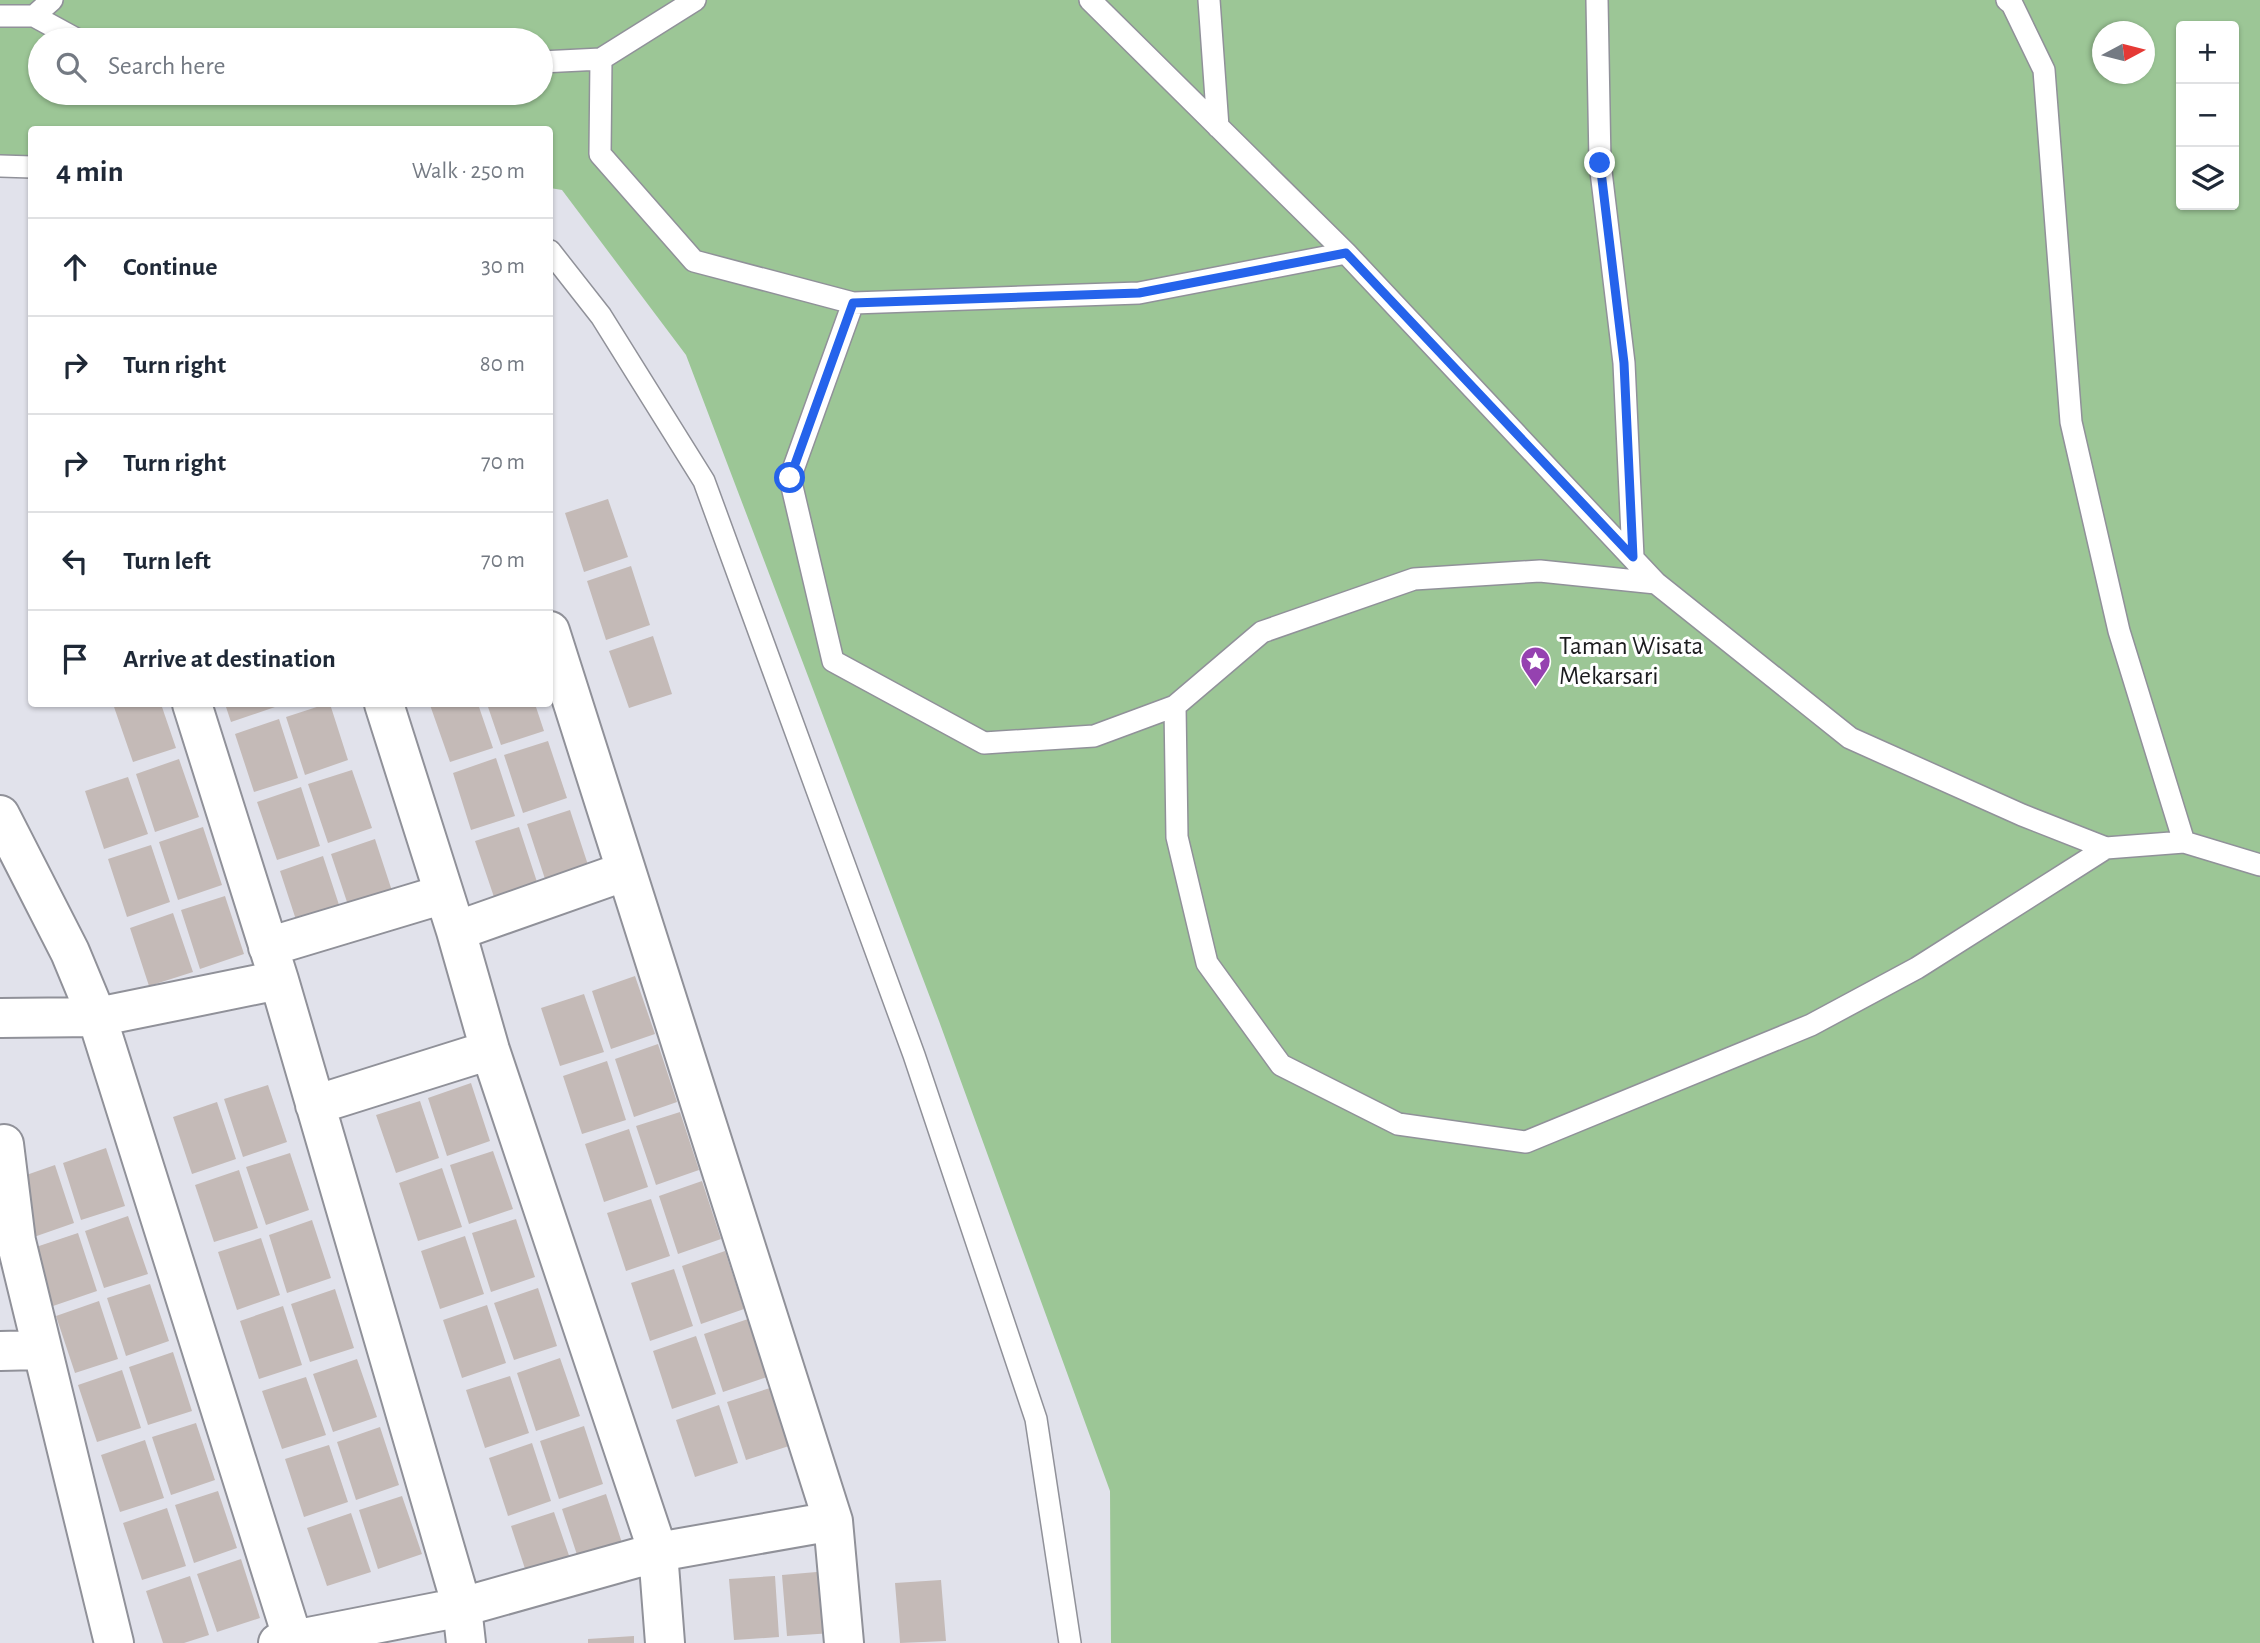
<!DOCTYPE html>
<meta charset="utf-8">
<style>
body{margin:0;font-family:"Alegreya Sans",sans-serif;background:#f2f2f3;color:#1f2937}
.controls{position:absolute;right:21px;top:21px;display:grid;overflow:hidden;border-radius:7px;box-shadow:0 2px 5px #0004}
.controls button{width:63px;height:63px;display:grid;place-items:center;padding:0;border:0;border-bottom:2px solid #e0e1e3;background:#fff;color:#1f2937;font:35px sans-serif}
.compass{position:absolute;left:2092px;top:21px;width:63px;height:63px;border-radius:50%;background:#fff;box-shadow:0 2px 5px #0004;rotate:83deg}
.stop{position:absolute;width:21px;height:21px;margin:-16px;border:5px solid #2563eb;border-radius:50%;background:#fff}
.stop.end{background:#2563eb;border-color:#fff;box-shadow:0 2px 7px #0008}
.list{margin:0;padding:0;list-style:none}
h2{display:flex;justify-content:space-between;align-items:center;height:91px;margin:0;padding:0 28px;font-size:30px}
h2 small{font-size:23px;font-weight:400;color:#747a83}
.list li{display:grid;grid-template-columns:46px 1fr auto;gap:21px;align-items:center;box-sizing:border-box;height:98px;padding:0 28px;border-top:2px solid #e0e1e3}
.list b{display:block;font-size:26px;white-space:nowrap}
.list em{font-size:23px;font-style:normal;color:#747a83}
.icon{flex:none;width:38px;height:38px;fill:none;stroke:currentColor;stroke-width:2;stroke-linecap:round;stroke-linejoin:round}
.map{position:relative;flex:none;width:2260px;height:1643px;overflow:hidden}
.search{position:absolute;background:#fff;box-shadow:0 2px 5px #0004;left:28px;top:28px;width:525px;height:77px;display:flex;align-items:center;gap:18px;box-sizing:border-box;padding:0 24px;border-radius:38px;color:#747a83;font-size:26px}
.panel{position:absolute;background:#fff;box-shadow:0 2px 5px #0004;left:28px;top:126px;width:525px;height:581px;border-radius:7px}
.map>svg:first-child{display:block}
.green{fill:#9cc696;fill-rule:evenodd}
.building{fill:#c4bab7}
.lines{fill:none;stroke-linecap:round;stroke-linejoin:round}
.lane-casing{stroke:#909199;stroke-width:24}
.street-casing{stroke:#909199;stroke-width:42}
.lane{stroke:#fff;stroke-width:21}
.street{stroke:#fff;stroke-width:38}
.route{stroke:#2563eb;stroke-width:9}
.labels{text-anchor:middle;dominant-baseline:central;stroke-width:6;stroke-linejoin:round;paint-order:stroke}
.poi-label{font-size:26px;fill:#1b1b1e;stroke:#fff;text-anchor:start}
</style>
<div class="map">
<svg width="2260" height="1643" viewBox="0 0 2260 1643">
<rect width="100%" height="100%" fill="#e1e2eb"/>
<!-- green -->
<path class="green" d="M0 0H2260V1643H1111L1110 1491 939 1021 686 355 562 190 550 188V130H32L31 172 0 173ZM2181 26H2234V205H2181ZM2102 32H2144V74H2102ZM40 40H541V93H40Z"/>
<!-- building -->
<path class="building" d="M608 499 628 557 584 572 565 513Z
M631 566 650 625 606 640 587 581Z
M653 636 672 694 629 708 609 651Z
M113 704H161L176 748 133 762Z
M225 704H273L275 707 231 722Z
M326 704H330L348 760 305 775 286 717Z
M434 704H478L493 748 450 762 430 705Z
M487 704H535L544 731 501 745Z
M279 719 298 778 254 792 235 734Z
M548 741 567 798 523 813 504 755Z
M496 758 515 816 471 830 453 773Z
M179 759 199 817 155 832 136 774Z
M352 770 372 828 328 843 308 784Z
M128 777 148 834 104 849 85 791Z
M301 787 320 846 277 860 257 802Z
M570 810 589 868 546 882 527 824Z
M203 827 222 885 178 900 159 842Z
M519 827 538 885 495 900 475 841Z
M375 839 394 897 350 911 331 854Z
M151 845 170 902 127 917 108 859Z
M323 856 342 914 299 929 280 871Z
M225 896 244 954 200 969 181 910Z
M173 913 193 972 149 986 130 928Z
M635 976 655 1034 611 1049 592 991Z
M584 994 604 1052 560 1066 541 1008Z
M658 1044 677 1102 634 1117 615 1059Z
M607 1061 626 1120 582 1134 563 1076Z
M471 1083 490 1141 447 1156 428 1098Z
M268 1085 287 1142 243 1157 224 1099Z
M420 1101 439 1158 396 1173 376 1115Z
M217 1102 236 1159 192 1174 173 1117Z
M680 1112 699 1170 656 1185 636 1126Z
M629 1129 648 1187 604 1202 585 1144Z
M106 1148 125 1206 81 1220 63 1163Z
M493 1151 513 1209 469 1224 450 1165Z
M290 1153 309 1210 266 1225 246 1167Z
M55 1165 74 1223 31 1238 12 1180Z
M442 1168 462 1227 418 1241 399 1183Z
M239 1170 258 1228 214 1242 195 1185Z
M702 1181 721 1239 678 1254 659 1196Z
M651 1199 670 1256 626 1271 607 1213Z
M128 1216 148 1274 104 1288 85 1231Z
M516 1219 535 1277 491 1292 472 1233Z
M312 1220 331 1278 287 1293 269 1235Z
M78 1233 97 1291 53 1306 33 1248Z
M465 1236 484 1294 440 1309 421 1251Z
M261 1238 280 1295 237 1310 218 1252Z
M725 1251 744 1309 701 1324 682 1266Z
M674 1269 693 1326 650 1341 631 1283Z
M150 1284 169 1341 126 1356 107 1298Z
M538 1288 557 1346 514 1360 494 1303Z
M335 1289 354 1348 310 1362 291 1304Z
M99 1301 118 1359 75 1373 56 1316Z
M487 1305 506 1363 462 1378 443 1320Z
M283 1306 302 1365 259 1379 240 1321Z
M748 1319 767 1377 723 1392 704 1334Z
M696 1336 716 1394 672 1409 653 1351Z
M173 1352 192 1411 148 1425 129 1367Z
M560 1358 580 1416 536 1431 517 1373Z
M357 1359 377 1417 333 1432 313 1374Z
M122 1370 141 1428 97 1442 78 1385Z
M510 1376 529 1433 485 1448 466 1390Z
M306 1377 326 1435 282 1449 262 1391Z
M770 1388 789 1446 746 1460 727 1402Z
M719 1405 738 1463 695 1477 676 1420Z
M196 1423 215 1480 171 1495 152 1437Z
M584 1426 603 1484 559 1499 540 1441Z
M380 1427 399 1485 356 1500 337 1442Z
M145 1440 164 1498 120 1512 101 1455Z
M532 1443 551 1501 508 1516 489 1458Z
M329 1445 348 1502 304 1517 285 1459Z
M218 1491 237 1548 194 1563 175 1505Z
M606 1494 625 1552 581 1567 562 1509Z
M402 1496 422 1554 378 1569 359 1510Z
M167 1508 186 1566 142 1580 123 1523Z
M554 1512 574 1570 530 1584 511 1526Z
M351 1513 371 1572 327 1586 307 1528Z
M241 1559 260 1618 217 1632 197 1574Z
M828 1571 833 1633 787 1636 782 1575Z
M190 1576 209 1635 184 1643H163L146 1591Z
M775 1576 779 1637 734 1640 729 1579Z
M941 1580 946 1641 900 1643 895 1583Z
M634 1636V1643H588V1639Z"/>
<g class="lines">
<defs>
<path id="lane" d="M695 0 601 59 600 154 694 261 853 303 1139 293 1346 253
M1090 0 1346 253 1656 583 1850 738 2022 815 2106 848 2184 842
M1209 0 1218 127
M1597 0 1600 163 1624 363 1633 557
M2007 0 2012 4 2044 70 2071 422 2119 631 2184 842 2260 865
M0 16H34L78 40
M34 16 52 0
M541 62 601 59
M0 166 32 167
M550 251 601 316 704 481 914 1055 1036 1419 1070 1643
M853 303 790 478 833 661 984 743 1094 736 1175 706 1262 632 1414 579 1540 571 1656 583
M1175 706 1177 837 1207 963 1281 1065 1398 1124 1526 1142 1811 1025 1917 968 2106 848"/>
<path id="street" d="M550 631 833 1521 844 1643
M192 704 279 980 462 1607 466 1643
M384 704 456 931 490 1050 658 1552 665 1643
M0 815 70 952 97 1017 294 1643
M456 931 626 871
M268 947 444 894
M0 1018 97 1017 279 980
M315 1105 490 1050
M4 1144 16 1241 114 1643
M0 1351 41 1350
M278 1643 462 1607 658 1552 833 1521"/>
</defs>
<!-- lane casing -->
<use href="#lane" class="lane-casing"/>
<!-- street casing -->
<use href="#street" class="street-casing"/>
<!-- lane -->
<use href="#lane" class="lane"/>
<!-- street -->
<use href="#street" class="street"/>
</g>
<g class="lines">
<!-- route -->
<path class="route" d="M790 478 853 303 1139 293 1346 253 1633 557 1624 363 1600 163"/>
</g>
<!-- icons -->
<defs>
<symbol id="sight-pin" viewBox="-11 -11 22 30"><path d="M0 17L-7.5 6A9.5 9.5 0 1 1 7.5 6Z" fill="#9542b0" stroke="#fff"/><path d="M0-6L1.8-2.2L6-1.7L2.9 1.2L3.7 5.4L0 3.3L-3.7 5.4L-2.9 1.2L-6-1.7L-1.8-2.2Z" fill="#fff"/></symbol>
</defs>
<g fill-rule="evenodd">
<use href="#sight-pin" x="1518" y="644" width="35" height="47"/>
</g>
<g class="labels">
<!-- poi labels -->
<g class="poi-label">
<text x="1559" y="646">Taman Wisata<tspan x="1559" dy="30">Mekarsari</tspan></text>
</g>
</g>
</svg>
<div class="controls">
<button>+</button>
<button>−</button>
<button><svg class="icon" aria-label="layers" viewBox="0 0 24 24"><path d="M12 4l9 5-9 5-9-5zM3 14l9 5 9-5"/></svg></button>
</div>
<svg class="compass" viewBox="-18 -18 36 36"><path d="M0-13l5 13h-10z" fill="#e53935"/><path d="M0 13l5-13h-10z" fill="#747a83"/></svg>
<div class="stop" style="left:790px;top:478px"></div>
<div class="stop end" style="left:1600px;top:163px"></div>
<div class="search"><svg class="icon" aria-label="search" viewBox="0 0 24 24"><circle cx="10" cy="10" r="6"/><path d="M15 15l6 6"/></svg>Search here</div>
<section class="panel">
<h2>4 min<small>Walk · 250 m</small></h2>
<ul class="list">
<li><svg class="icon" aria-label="ahead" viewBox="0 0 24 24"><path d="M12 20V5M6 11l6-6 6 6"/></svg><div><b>Continue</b></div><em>30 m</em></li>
<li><svg class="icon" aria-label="right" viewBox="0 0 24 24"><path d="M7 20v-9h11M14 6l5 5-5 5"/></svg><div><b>Turn right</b></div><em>80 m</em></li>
<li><svg class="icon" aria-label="right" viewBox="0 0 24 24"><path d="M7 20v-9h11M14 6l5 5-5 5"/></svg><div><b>Turn right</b></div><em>70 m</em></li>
<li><svg class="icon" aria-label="left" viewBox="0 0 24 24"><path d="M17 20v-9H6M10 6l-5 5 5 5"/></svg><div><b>Turn left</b></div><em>70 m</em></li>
<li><svg class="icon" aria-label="arrive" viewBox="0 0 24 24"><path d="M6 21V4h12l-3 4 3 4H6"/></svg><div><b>Arrive at destination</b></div></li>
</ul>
</section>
</div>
